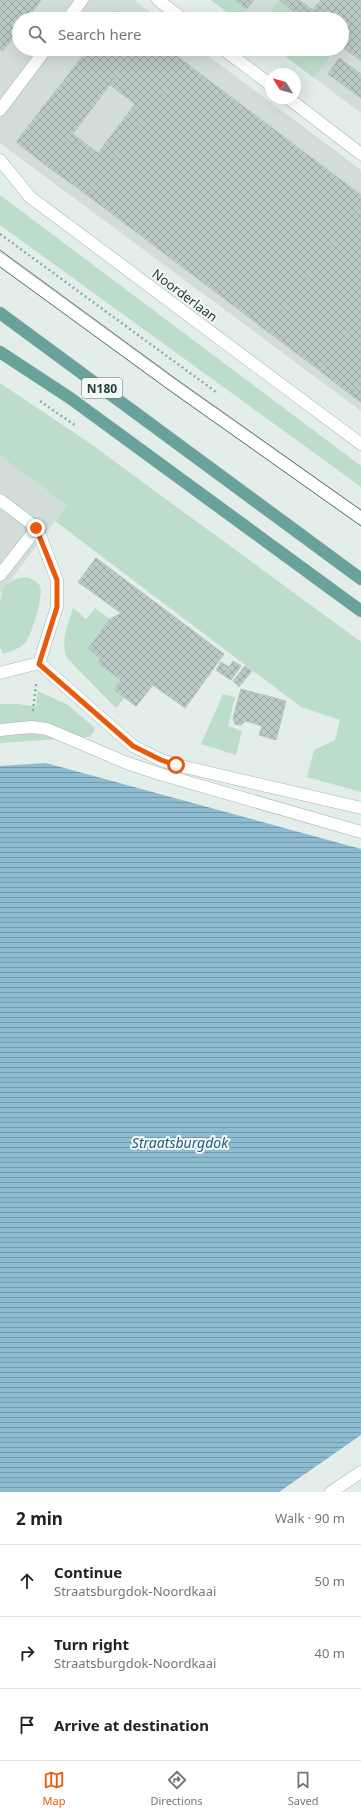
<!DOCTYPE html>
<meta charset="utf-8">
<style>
body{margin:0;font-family:"Noto Sans",sans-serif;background:#f2f2f2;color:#222}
.compass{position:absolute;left:265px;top:68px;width:36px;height:36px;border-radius:50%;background:#fff;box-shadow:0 4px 16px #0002;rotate:307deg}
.stop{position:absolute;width:12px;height:12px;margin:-9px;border:3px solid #ea580c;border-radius:50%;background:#fff}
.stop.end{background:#ea580c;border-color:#fff;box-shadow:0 1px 4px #0008}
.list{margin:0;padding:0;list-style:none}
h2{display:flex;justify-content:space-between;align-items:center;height:52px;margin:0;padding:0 16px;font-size:17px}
h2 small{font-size:13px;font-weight:400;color:#767676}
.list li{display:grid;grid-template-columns:26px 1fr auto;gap:12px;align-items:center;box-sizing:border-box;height:72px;padding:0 16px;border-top:1px solid #e0e0e0}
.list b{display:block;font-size:15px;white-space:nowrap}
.list p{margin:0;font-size:13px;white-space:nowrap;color:#767676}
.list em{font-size:13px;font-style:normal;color:#767676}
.icon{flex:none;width:22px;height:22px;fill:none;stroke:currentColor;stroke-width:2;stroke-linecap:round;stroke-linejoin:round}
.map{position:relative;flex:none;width:361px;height:1492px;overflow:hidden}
.search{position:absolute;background:#fff;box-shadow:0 4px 16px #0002;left:12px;right:12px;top:12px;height:44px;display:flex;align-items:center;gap:10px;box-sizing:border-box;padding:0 14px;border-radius:22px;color:#767676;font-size:15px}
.sheet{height:268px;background:#fff}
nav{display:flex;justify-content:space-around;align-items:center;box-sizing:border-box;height:56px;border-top:1px solid #e0e0e0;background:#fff;font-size:11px;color:#767676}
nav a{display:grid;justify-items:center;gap:2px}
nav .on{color:#ea580c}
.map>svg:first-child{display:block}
.built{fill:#d2ddd9}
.green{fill:#bdddcb}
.water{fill:url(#water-rules)}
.building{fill:url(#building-cross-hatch);stroke:#b6c6c2}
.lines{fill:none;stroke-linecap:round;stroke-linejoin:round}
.minor-casing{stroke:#a6b5b2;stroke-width:13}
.major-casing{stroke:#c1c9c8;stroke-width:13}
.path{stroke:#85afa9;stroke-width:2.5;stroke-dasharray:2 3;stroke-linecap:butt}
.minor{stroke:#fff;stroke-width:12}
.major{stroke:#69a19b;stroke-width:12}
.tram{stroke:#5e7976;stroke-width:1}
.route{stroke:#ea580c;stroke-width:5}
.labels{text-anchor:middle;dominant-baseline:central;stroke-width:4;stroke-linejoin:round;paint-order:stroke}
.shield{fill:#f4f9f7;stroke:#627673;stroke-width:1}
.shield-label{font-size:12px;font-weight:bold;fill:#233e3b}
.street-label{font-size:13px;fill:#233e3b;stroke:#f4f9f7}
.water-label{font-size:14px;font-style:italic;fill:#1f5c78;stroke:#f4f9f7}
</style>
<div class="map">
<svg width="361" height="1492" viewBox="0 0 361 1492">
<defs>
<pattern id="water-rules" width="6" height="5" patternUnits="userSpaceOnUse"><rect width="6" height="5" fill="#8dbbd0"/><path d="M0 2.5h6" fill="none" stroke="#7399aa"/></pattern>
<pattern id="building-cross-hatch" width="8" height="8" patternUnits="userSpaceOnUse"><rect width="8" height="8" fill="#bccac6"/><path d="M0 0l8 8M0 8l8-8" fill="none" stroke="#98a5a2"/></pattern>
</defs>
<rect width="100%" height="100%" fill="#e3edea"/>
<!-- built -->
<path class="built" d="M0 0H134L159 19H19V49H199L361 170V411L0 143Z
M211 0H361V113L276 49H342V19H236Z
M0 456 67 505 0 594Z"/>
<!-- green -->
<path class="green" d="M211 0H235L247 9 240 19H236Z
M279 0 304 19H265Z
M276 49H336L314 78Z
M0 195 361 466V487L0 225Z
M0 383 88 442 361 642V792L307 777 314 750 335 740 340 720 301 707 55 521 67 505 0 456Z
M27 577C32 579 37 581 40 586 44 595 32 635 25 643 20 649 10 651 3 654L0 647C0 636 0 625 0 615 0 592 1 580 27 577Z
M73 608 86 619 95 608 110 619 101 658 98 663 121 680 114 690 124 698 116 708 67 658C60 641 68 624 73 608Z
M38 691 68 705 95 728 93 733 89 737 0 743V704H18L36 707Z
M223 694 235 697 228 726 242 731 236 755 201 744Z"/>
<!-- water -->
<path class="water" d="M46 763 361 849V1435L279 1492H0V766Z"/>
<!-- building -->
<path class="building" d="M0 0H41L27 19H19V29L3 51 0 49Z
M235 0H254L247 9Z
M279 0H299L313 10 321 0H361V61L342 47V19H304Z
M117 11 128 19H110Z
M88 49H116L129 59 48 167 16 142Z
M116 49H136L129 59Z
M136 49H168L186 63 87 195 48 167 73 134 98 153 135 104 110 85Z
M339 58 361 74V98L328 74Z
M186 63 361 195V206L267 331 87 195Z
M361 206V314L319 370 267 331Z
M361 314V382L351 395 319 370Z
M361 382V402L351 395Z
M96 558 224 654 185 708 153 685 136 706 114 690 121 680 98 663 101 658 88 649 110 619 121 613 78 582Z
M233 661 241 666 231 680 223 675Z
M221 662 229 667 223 675 216 670Z
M245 666 252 671 239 687 233 681Z
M241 689 286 701 276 740 259 735 262 726 246 721 241 725 235 724 233 718Z"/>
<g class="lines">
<defs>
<path id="minor" d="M158 0 183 19
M68 19 82 0
M223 49 271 85
M288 98 361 154
M0 110 46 49
M0 160 30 197 361 444
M0 259 171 384 361 518
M0 500 37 528 57 580V607L39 663
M0 575 37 528
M39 663 133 746 161 760 176 765 361 808
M0 673 39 663
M0 730 31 727 47 729 127 763 160 774 361 832
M331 1492 361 1472"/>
<path id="major" d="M0 313 361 579
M0 352 70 398 361 611"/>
</defs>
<!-- minor casing -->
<use href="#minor" class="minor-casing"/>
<!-- major casing -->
<use href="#major" class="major-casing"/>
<!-- path -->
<path class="path" d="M0 234 216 392
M40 401 76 426
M33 711 36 684"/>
<!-- minor -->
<use href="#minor" class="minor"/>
<!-- major -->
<use href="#major" class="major"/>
<!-- tram -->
<path class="tram" d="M0 250 176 379 361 510
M0 267 169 390 361 526"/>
</g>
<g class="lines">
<!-- route -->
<path class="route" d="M36 528 57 580V607L39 664 133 746 161 760 176 765"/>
</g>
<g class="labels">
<!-- shield labels -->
<rect class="shield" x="82" y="378" width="40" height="20" rx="3"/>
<g class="shield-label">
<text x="102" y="388">N180</text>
</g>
<!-- street labels -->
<g class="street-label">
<text transform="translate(185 295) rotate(37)">Noorderlaan</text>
</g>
<!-- water labels -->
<g class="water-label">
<text x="180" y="1142">Straatsburgdok</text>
</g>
</g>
</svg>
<svg class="compass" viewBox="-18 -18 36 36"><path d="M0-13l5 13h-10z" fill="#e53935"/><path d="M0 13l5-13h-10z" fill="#767676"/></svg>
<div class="stop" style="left:176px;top:765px"></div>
<div class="stop end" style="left:36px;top:528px"></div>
<div class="search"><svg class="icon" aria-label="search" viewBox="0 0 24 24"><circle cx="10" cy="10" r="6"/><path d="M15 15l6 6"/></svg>Search here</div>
</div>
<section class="sheet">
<h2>2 min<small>Walk · 90 m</small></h2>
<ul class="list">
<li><svg class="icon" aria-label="ahead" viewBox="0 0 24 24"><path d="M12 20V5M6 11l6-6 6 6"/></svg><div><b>Continue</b><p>Straatsburgdok-Noordkaai</p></div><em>50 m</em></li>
<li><svg class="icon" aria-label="right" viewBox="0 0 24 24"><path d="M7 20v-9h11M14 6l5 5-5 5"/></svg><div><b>Turn right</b><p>Straatsburgdok-Noordkaai</p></div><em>40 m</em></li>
<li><svg class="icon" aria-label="arrive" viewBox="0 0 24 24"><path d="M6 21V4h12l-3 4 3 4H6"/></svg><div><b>Arrive at destination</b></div></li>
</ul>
</section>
<nav>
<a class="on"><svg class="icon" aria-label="map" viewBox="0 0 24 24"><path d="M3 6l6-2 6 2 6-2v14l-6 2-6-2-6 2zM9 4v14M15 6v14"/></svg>Map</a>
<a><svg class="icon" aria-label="directions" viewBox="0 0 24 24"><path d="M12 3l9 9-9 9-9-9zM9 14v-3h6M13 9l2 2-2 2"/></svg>Directions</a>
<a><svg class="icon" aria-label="saved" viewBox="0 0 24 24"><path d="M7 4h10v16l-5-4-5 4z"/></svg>Saved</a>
</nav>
